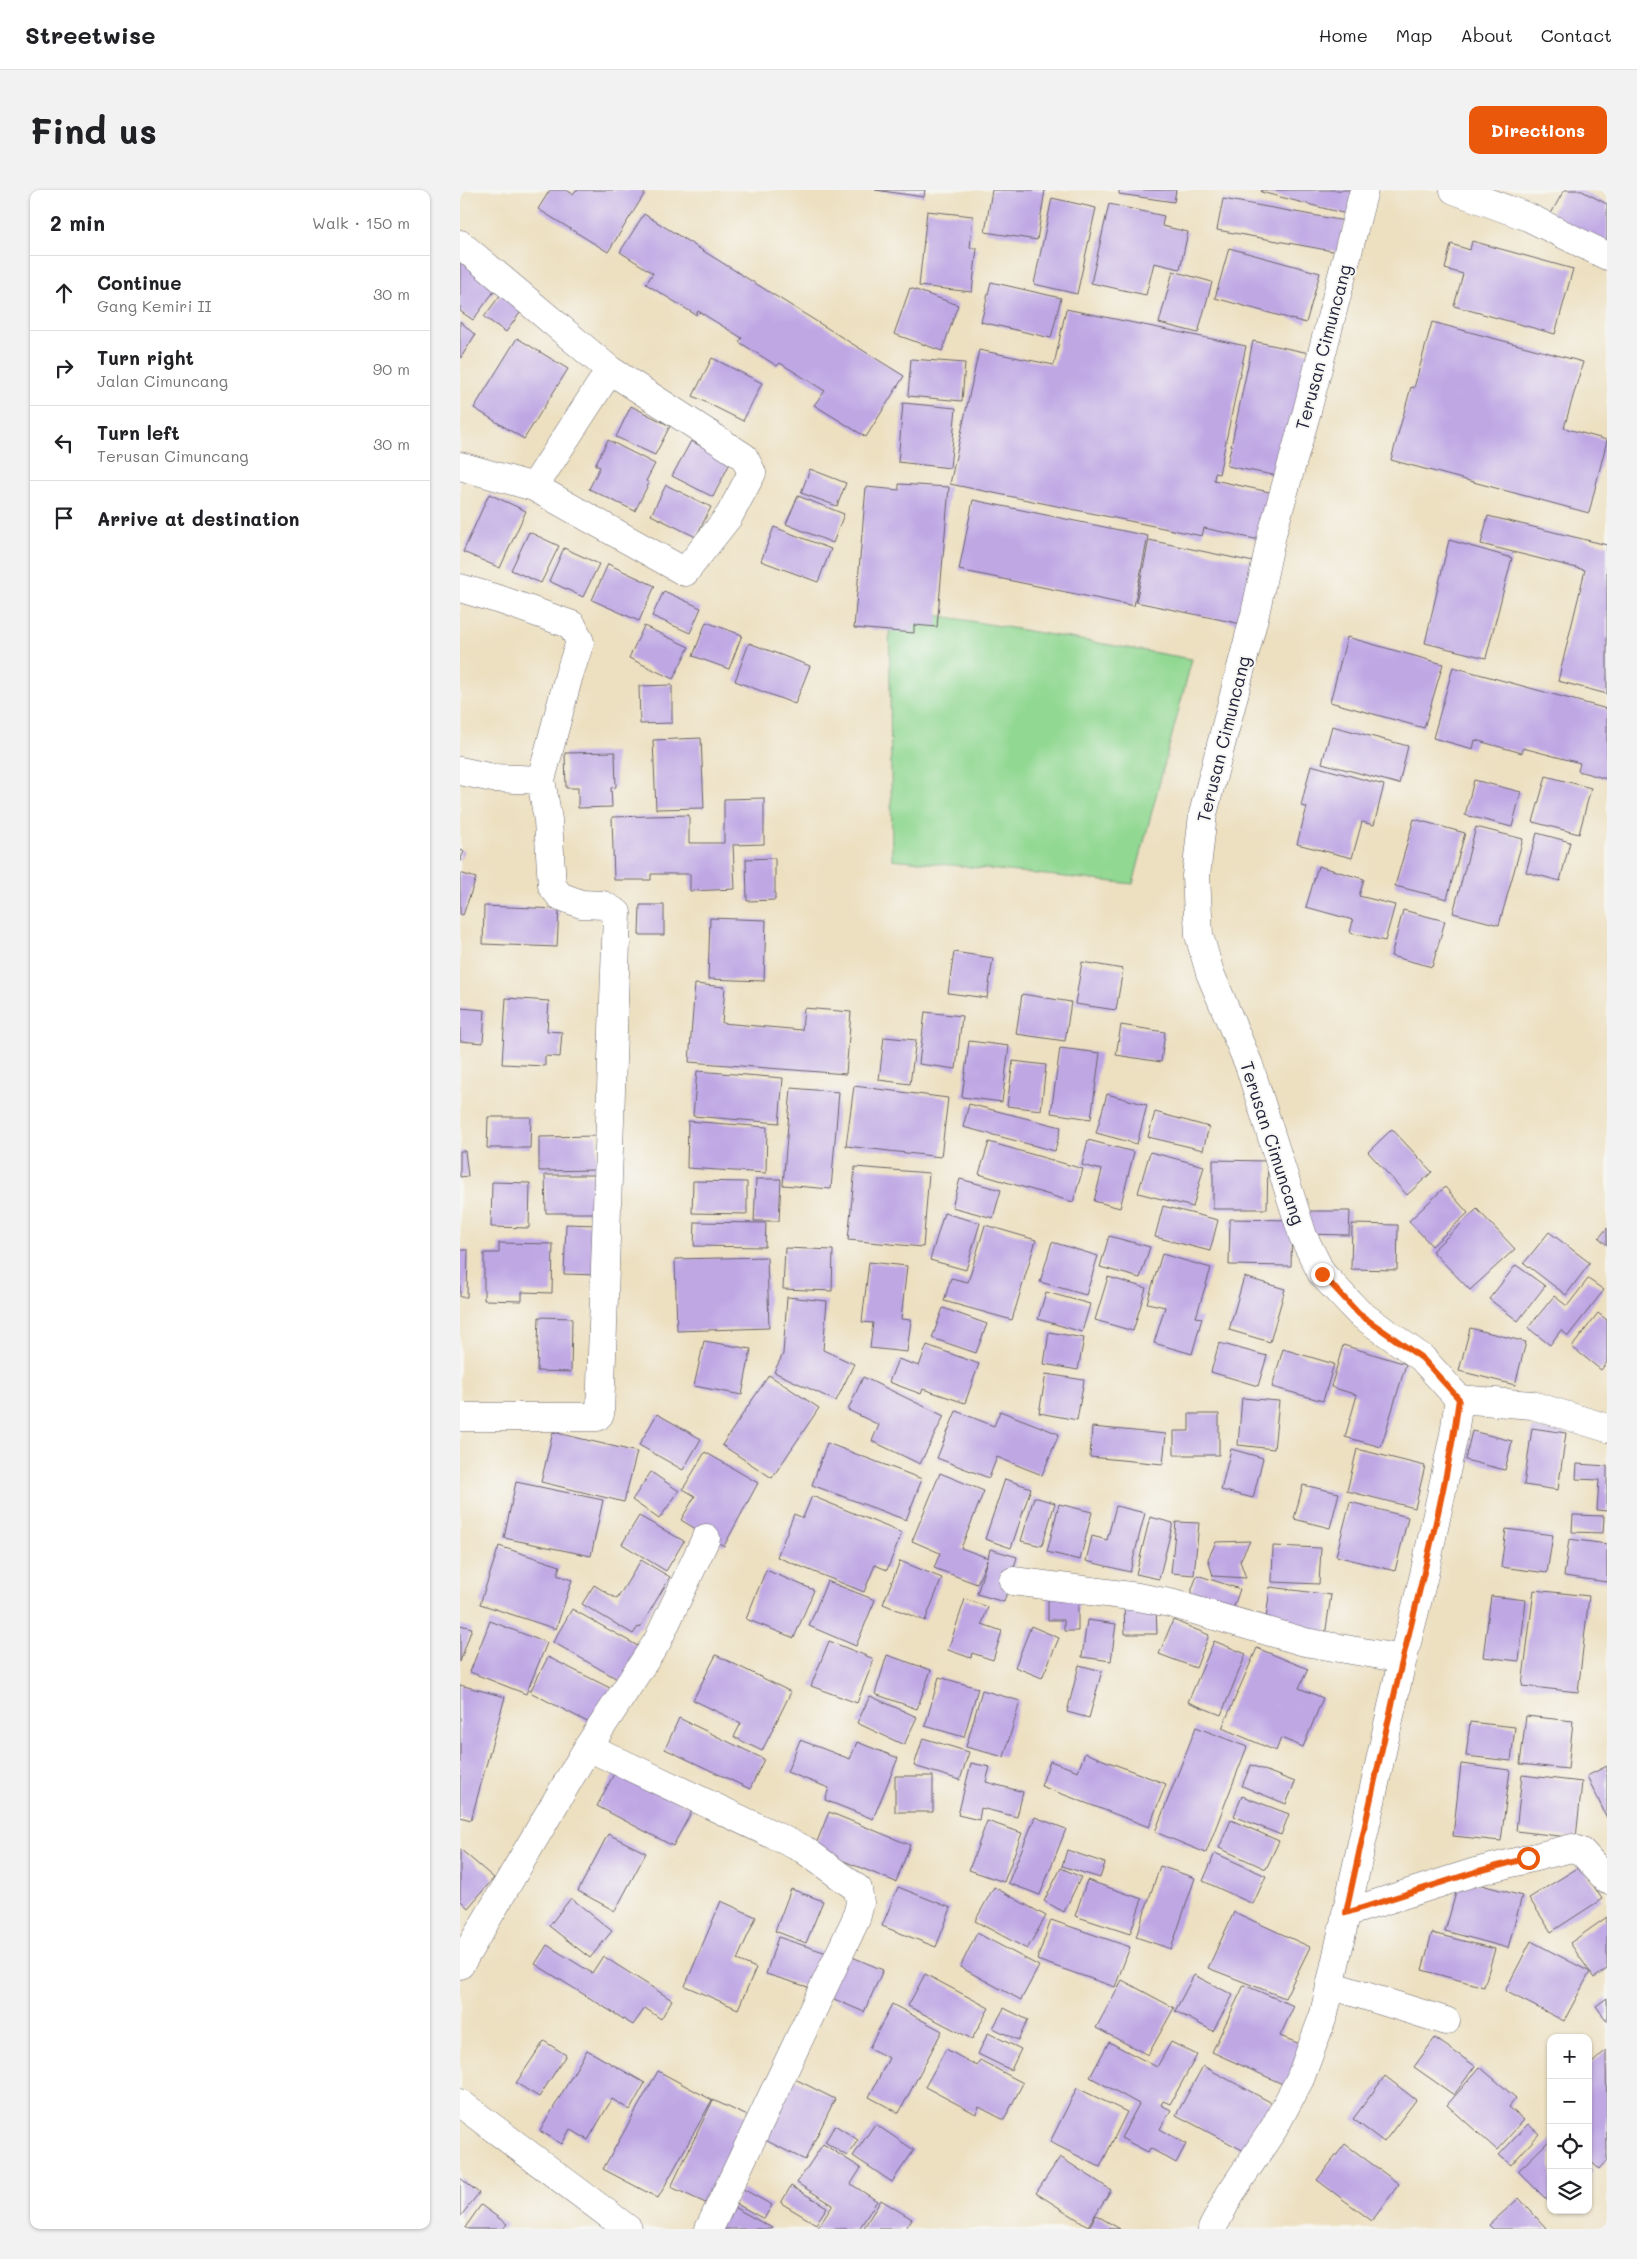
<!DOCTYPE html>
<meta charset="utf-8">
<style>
body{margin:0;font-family:Mali,sans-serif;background:#f2f2f2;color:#202124}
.controls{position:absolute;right:15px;bottom:15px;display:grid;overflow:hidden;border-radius:10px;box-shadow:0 1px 4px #0004}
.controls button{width:45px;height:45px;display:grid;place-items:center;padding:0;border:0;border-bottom:1px solid #e0e0e0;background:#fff;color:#202124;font:25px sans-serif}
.stop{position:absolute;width:15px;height:15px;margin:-11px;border:4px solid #ea580c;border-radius:50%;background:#fff}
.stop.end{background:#ea580c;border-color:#fff;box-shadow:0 1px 5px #0008}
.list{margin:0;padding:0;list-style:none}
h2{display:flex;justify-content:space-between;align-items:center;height:65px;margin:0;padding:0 20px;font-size:21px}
h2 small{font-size:16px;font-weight:400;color:#757577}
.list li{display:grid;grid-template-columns:32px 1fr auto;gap:15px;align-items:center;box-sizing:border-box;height:75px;padding:0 20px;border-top:1px solid #e0e0e0}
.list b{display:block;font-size:19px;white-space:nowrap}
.list p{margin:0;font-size:16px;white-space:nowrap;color:#757577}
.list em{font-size:16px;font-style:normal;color:#757577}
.icon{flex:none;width:28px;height:28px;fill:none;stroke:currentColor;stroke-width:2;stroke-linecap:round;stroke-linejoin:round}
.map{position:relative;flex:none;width:1147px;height:2039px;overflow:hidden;border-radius:10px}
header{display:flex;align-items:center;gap:30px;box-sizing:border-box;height:70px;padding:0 25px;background:#fff;border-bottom:1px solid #e0e0e0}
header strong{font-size:24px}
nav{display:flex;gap:28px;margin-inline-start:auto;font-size:18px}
.intro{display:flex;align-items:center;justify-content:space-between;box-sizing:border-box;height:120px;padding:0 30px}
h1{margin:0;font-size:35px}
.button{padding:12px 22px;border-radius:10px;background:#ea580c;color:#fff;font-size:18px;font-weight:700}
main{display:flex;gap:30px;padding:0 30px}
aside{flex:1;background:#fff;border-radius:10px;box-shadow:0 1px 4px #0004}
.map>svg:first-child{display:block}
.green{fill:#91d892;stroke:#5a7d66}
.building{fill:#bfa7e4}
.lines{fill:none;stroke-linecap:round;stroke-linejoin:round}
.minor-casing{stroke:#69646a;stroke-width:29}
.minor{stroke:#fff;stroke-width:28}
.route{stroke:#ea580c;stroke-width:6}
.labels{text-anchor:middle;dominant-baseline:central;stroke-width:4;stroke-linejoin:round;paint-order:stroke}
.street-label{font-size:18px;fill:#22223b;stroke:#f6f6f2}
</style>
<header>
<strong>Streetwise</strong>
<nav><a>Home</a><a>Map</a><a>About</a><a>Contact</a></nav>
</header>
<div class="intro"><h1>Find us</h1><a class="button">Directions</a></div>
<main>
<aside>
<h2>2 min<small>Walk · 150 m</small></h2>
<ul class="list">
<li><svg class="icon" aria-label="ahead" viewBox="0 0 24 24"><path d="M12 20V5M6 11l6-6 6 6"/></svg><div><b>Continue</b><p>Gang Kemiri II</p></div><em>30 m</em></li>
<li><svg class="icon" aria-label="right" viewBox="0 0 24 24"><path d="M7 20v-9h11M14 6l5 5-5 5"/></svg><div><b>Turn right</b><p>Jalan Cimuncang</p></div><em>90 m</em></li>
<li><svg class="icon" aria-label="left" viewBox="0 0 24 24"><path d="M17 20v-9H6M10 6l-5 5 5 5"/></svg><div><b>Turn left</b><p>Terusan Cimuncang</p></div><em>30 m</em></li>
<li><svg class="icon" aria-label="arrive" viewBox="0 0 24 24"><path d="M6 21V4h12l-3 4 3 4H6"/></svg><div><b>Arrive at destination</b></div></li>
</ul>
</aside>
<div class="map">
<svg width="1147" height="2039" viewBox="0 0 1147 2039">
<rect width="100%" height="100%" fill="#f6f6f2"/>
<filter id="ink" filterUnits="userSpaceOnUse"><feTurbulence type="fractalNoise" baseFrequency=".02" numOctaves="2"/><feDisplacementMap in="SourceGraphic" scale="10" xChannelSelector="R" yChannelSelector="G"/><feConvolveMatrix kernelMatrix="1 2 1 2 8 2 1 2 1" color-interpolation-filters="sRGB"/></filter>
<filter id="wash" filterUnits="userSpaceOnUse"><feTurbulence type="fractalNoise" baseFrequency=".0096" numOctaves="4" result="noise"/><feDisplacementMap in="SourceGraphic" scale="20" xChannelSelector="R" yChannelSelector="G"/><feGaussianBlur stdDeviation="1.12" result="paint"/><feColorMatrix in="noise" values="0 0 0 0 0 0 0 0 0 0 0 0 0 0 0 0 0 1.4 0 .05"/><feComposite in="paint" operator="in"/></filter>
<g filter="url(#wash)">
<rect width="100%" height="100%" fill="#ede0c1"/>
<!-- green -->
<path class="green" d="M429 417 732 469 673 694 432 669Z"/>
<g id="blocks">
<!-- building -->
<path class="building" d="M90 0H106L113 4 116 0H180L185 3 148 62 78 19Z
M415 0H465L464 7Z
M532 0H585L577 50 525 42Z
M659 0H716L714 12 659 4Z
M802 0H897L890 25 801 2Z
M1104 0H1120L1147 14V59L1088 29Z
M592 8 636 18 617 104 574 94Z
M763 9 885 31 878 62 757 40Z
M649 14 704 26 702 36 728 42 720 79 694 73 686 105 631 93Z
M467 21 513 26 510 58H517L512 102 459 96Z
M184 24 444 186 406 247 354 215 365 201 320 173 317 176 279 152 282 148 238 121 236 125 186 94 193 83 160 62Z
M1012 51 1113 79 1095 144 994 116 1003 84 985 79 991 54 1010 60Z
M769 58 860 83 846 133 755 108Z
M0 68 38 96 13 130 0 121Z
M713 81 752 92 738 143 699 133Z
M531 92 601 108 591 148 521 132Z
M450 98 498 115 482 161 434 144Z
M41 104 63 119 46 142 24 127Z
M606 119 786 156 759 284 755 283 754 290 814 303 804 351 744 338 742 346 490 294 519 160 594 175Z
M0 131 15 145 0 169Z
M972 132 1123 172 1104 238 1147 250 1129 323 931 270 951 197 954 198Z
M57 148 108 179 64 249 14 218Z
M793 151 849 163 823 287 767 276Z
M252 168 302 193 283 231 233 206Z
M451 169 505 173 502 211 448 206Z
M443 213 496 218 490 278 438 272Z
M171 216 210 236 195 265 156 247Z
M148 250 195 274 186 291 189 293 175 321 129 299 140 277 135 275Z
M231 251 271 271 253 307 212 286Z
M350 279 386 293 377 316 341 303Z
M439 294 489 297 477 437 454 435V443L394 438 406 297 439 300Z
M206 295 251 317 236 347 191 325Z
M29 304 66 321 40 378 3 362Z
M338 306 384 324 373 353 326 334Z
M513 310 688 346 674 416 499 380Z
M1028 326 1147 355V504L1098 491 1125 380 1021 354Z
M314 337 371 359 358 392 301 371Z
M69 342 99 356 81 393 51 380Z
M689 350 803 374 791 436 676 412Z
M989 350 1052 368 1026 468 965 453Z
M104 358 139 374 123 407 89 391Z
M148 374 195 396 179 431 132 410Z
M204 401 241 418 230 443 192 426Z
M246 432 282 445 269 479 233 466Z
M184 436 229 457 213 489 169 468Z
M887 447 983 474 964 538 870 512Z
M289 453 350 476 335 514 275 491Z
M993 477 1147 519V589L1118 581 1120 573 1063 558 1062 563 1015 550 1013 559 973 548Z
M212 495V533L180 534 179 496Z
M872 536 948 556 939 594 862 573Z
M241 548 244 618 196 619 193 550Z
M155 562 156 597 151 598 152 617 118 618V598H106L105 563Z
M851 575 924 595 914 635 902 632 892 668 837 654 847 617 841 616Z
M1086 586 1131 598 1119 644 1073 632Z
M1014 590 1061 602 1052 637 1005 625Z
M304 608V654L273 655 275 699 230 701V684H191V690H154L152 627 229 625V653H264V609Z
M954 629 1005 643 987 709 935 696Z
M1016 637 1063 649 1039 735 993 723Z
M1077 643 1110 652 1100 691 1066 682Z
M0 660 4 661 0 672Z
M315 668V710L287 711 286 669Z
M858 676 904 689 899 706 935 715 925 751 890 743 893 730 846 717Z
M0 683 16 688 3 725 0 724Z
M180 715H204V745H179Z
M24 716 99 719 97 757 23 754Z
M943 720 985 731 972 777 931 766Z
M250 728 306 730 304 791 248 789Z
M494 762 533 768 527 808 488 803Z
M622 772 663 779 656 820 615 814Z
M235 794 265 797 262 833 342 840 344 818 391 822 386 884 229 872Z
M562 804 611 812 605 851 556 844Z
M46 808 89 811 87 841 102 842 100 867 85 866V876L42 874Z
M0 818 25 820 23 853 0 851Z
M465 822 502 826 496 879 459 874Z
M661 835 705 842 701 872 656 865Z
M424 847 456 850 450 894 419 890Z
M509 851 549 856 542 912 502 907Z
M600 858 640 863 631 929 591 923Z
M553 871 586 875 581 920 547 916Z
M237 881 323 888 319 933 233 926Z
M394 896 488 908 481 967 386 956Z
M331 898 379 902 371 999 323 995Z
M647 904 687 915 677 954 636 943Z
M509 914 601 937 595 961 503 937Z
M695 922 749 937 743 960 688 947Z
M28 927H71L70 958H27Z
M228 931 307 937 306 983 227 978Z
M932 939 972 982 947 1005 908 962Z
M137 946V980L79 981V947Z
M628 950 674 962 660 1018 634 1011 642 980 622 975Z
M529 952 623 979 613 1012 519 984Z
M0 961H5L8 986 0 987Z
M690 962 744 976 733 1017 678 1003Z
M753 970 808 971 807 1019H753Z
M395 977 469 983 463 1057 388 1050Z
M85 985H143V1023H86Z
M296 989H321L319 1031H294Z
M500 989 541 1000 533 1028 492 1017Z
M233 991 287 992V1024L232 1023Z
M32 992 70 993 69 1038 31 1037Z
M985 997 1008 1023 972 1056 949 1031Z
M703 1016 758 1030 750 1061 695 1047Z
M1017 1019 1055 1059 1010 1100 972 1061Z
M843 1021H890L889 1045 843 1044Z
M484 1023 520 1033 506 1080 470 1070Z
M770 1029 832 1030 831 1076 769 1075Z
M235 1032 306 1033 305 1057 234 1056Z
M106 1034 139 1035 138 1085 104 1084Z
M892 1034 938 1035 937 1080 891 1079Z
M525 1035 576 1050 552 1130 484 1111 491 1088 508 1092Z
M1147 1038V1055L1139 1048Z
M1089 1042 1130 1073 1106 1105 1064 1073Z
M649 1046 690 1057 680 1088 640 1077Z
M592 1052 638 1066 626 1105 580 1092Z
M39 1053 93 1054 92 1103 62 1102V1111L24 1110V1063H39Z
M325 1058 373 1060 372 1101 323 1099Z
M0 1060H8L7 1107H0Z
M702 1064 751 1078 736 1127 742 1128 732 1164 694 1153 705 1117 687 1113Z
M307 1067 309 1138 217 1141 215 1069Z
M409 1072 447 1076 441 1129 451 1130 447 1162 410 1158 413 1133 402 1132Z
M1056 1075 1085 1096 1058 1131 1029 1109Z
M648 1087 686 1098 673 1141 635 1130Z
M784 1087 825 1099 810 1152 769 1140Z
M1128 1089 1144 1100 1108 1146 1101 1140 1090 1155 1068 1138 1094 1106 1107 1116Z
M586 1102 630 1114 622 1142 578 1129Z
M327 1107 367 1111 363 1160 394 1174 376 1211 314 1182 323 1164Z
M483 1118 527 1134 516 1163 472 1148Z
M1138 1123 1147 1130V1172L1141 1180 1112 1157Z
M79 1127 112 1128 111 1182 77 1181Z
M1010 1138 1066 1152 1055 1195 999 1181Z
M589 1142 624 1148 618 1180 584 1174Z
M244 1151 291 1159 282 1205 234 1196Z
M759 1153 807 1166 798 1196 751 1182Z
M467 1155 519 1174 505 1213 463 1199 461 1204 429 1192 438 1169 459 1176Z
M883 1155 946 1174 921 1257 885 1247 897 1205 871 1197Z
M823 1159 874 1174 863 1211 812 1197Z
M586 1184 624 1190 617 1230 579 1223Z
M309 1185 359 1218 312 1288 262 1255Z
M403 1187 484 1226 460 1274 412 1251 419 1235 388 1220Z
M782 1208 819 1211 814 1259 778 1255Z
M496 1221 534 1236 540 1221 599 1244 582 1285 537 1267 529 1288 477 1268Z
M197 1224 241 1249 223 1280 179 1255Z
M729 1224H759V1265H714V1241H729Z
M632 1237 706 1244 703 1274 630 1267Z
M1072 1238 1106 1243 1098 1300 1064 1295Z
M1012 1241 1052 1251 1045 1280 1005 1270Z
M93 1242 177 1262 164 1312 81 1292Z
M367 1253 462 1289 446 1330 352 1295Z
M771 1259 803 1268 793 1308 761 1300Z
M897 1259 965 1276 955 1318 887 1301Z
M245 1262 298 1293 264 1356 221 1330 235 1306 223 1299Z
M1117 1274 1147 1276V1321L1137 1320 1139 1290 1116 1289Z
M191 1282 219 1301 199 1329 172 1310Z
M480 1283 524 1301 501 1358 528 1368 530 1359 557 1367 544 1412 517 1404 527 1370 517 1394 474 1378 480 1363 452 1351Z
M545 1289 571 1298 551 1358 525 1349Z
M56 1292 143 1310 131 1366 44 1348Z
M843 1295 879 1303 870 1338 834 1329Z
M352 1306 442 1343 427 1380 415 1375 404 1402 317 1367 334 1324 343 1328Z
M574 1307 595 1313 582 1356 561 1351Z
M890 1312 948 1327 935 1381 876 1366Z
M599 1314 632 1322 620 1370 587 1362Z
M656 1316 685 1323 670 1382 626 1371 632 1346 647 1350Z
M1113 1325 1144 1326 1143 1343 1112 1342Z
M179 1326 224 1351 206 1381 162 1354Z
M690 1327 713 1333 699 1389 676 1384Z
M716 1332 739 1333 734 1385 711 1383Z
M1046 1339 1093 1345 1087 1383 1041 1377Z
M1109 1349 1147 1354V1392L1104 1386Z
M790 1351 780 1371 786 1388 753 1386 748 1369 756 1352Z
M39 1356 100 1376 97 1385 112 1390 96 1439 20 1414Z
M813 1356 861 1358 859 1394 812 1392Z
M181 1370 210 1387 180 1438 178 1437 173 1444 122 1414 134 1395 157 1409Z
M440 1371 482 1388 465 1431 423 1414Z
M306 1380 354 1400 334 1448 286 1429Z
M737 1385 780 1399 771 1425 728 1411Z
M367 1391 415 1410 396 1456 349 1436Z
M810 1397 871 1405 865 1446 805 1437Z
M1074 1400 1129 1406 1118 1502 1062 1496Z
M588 1404H618V1441H604V1430H588Z
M1031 1406 1066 1410 1059 1471 1023 1467Z
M505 1409 528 1417 522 1434 542 1441 533 1470 512 1463 511 1468 488 1460Z
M696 1416 697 1444H665L664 1417Z
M112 1419 185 1460 166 1494 93 1452Z
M627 1430 656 1434 651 1471 622 1467Z
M713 1430 749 1445 736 1478 699 1464Z
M30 1431 87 1453 66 1504 10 1482Z
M0 1435 12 1438 0 1472Z
M571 1436 599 1448 582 1488 555 1477Z
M369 1451 414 1469 397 1513 351 1496Z
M754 1451 786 1464 761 1525 728 1512Z
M797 1458 848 1479 839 1498 863 1508 843 1557 821 1548 816 1561 762 1538Z
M256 1465 331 1502 302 1561 274 1547 281 1533 233 1510Z
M427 1465 471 1480 457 1519 415 1504Z
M88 1467 158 1502 139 1538 70 1502Z
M619 1475 642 1481 629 1528 607 1522Z
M479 1487 518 1498 504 1547 465 1536Z
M0 1495 45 1507 11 1630 0 1627Z
M522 1500 560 1511 544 1567 506 1557Z
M410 1506 457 1527 444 1555 397 1533Z
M1066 1526 1113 1531 1108 1579 1060 1574Z
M219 1528 304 1569 290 1599 205 1559Z
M1010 1532 1055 1537 1051 1571 1006 1566Z
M736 1537 787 1557 746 1663 695 1642Z
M463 1548 509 1562 500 1590 454 1576Z
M340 1550 390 1569 397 1552 438 1568 413 1629 365 1610 369 1598 327 1582Z
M625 1563 706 1594 689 1637 581 1596 590 1571 618 1581Z
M511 1573 530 1577 526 1592 563 1602 557 1627 521 1618 519 1630 498 1625Z
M1001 1574 1050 1580 1041 1651 993 1646Z
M791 1575 835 1592 826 1614 782 1596Z
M1147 1576V1628L1127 1586Z
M156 1580 233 1619 213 1656 137 1616Z
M1062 1585 1122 1592 1116 1648 1056 1641Z
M435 1586H473V1622H435Z
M782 1606 829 1624 821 1645 774 1626Z
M369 1622 450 1655 436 1692 354 1659Z
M575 1627 606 1639 580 1705 548 1693Z
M771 1630 819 1651 806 1679 759 1658Z
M527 1631 562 1643 544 1692 509 1680Z
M148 1644 186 1663 155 1721 118 1701Z
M0 1659 34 1688 8 1718 0 1710Z
M607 1660 645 1673 640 1688 602 1676Z
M755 1663 806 1686 793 1714 743 1691Z
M700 1676 735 1688 711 1759 676 1747Z
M1121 1676 1142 1709 1091 1742 1069 1708Z
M601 1678 621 1687 604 1722 584 1711Z
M1000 1689 1062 1706 1048 1758 985 1741Z
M627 1690 682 1709 670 1744 615 1726Z
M438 1697 491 1718 476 1757 422 1736Z
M534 1697 586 1726 567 1759 515 1731Z
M331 1699 363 1711 346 1753 315 1741Z
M111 1708 152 1741 130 1768 89 1736Z
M261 1711 296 1727 277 1770 296 1778 278 1819 225 1796Z
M774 1722 850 1757 825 1808 748 1778Z
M1147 1727V1779L1134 1788 1130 1782 1104 1831 1045 1801 1071 1751 1130 1782 1110 1753Z
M591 1730 670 1757 655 1797 577 1770Z
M517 1743 579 1776 561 1810 500 1777Z
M972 1743 1035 1759 1024 1797 962 1780Z
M318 1747 373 1765 361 1801 306 1784Z
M87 1755 132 1783 143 1766 212 1810 201 1829 185 1818 173 1835 75 1774Z
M385 1764 423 1780 404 1822 367 1806Z
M465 1784 529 1818 512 1849 448 1816Z
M734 1785 773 1805 753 1841 715 1821Z
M662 1790 714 1818 688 1865 636 1838Z
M784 1795 834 1816 820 1846 845 1856 827 1896 752 1862Z
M1147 1808V1831L1136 1816Z
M432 1814 482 1841 439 1923 409 1907 429 1868 409 1858Z
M544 1818 568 1830 558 1850 533 1838Z
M528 1843 561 1859 551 1880 518 1864Z
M975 1848 1015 1876 994 1905 954 1877Z
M84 1851 106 1865 79 1907 56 1893Z
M649 1852 697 1877 711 1852 737 1865 710 1914 703 1911 701 1915 711 1920 700 1939 726 1954 716 1973 690 1958 688 1962 661 1948 679 1914 630 1887Z
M486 1859 517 1876 520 1870 563 1893 544 1930 519 1917 516 1924 465 1897Z
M127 1860 185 1893 170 1920 152 1909 128 1950 110 1939 102 1954 80 1941Z
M1146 1860 1147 1970 1139 1979 1128 1969V1877Z
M743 1876 812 1913 786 1962 716 1925Z
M1020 1877 1056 1908 1049 1917 1064 1930 1037 1960 987 1915Z
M198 1881 252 1910 198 2008 143 1979Z
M925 1886 956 1910 924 1952 893 1929Z
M335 1889 375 1909 345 1970 305 1950Z
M617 1898 667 1922 640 1977 590 1952Z
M253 1910 294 1929 252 2016 211 1997Z
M415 1934 454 1960 432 1992 393 1966Z
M1068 1934 1079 1944 1051 1975 1039 1965Z
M375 1935 398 1950 387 1966 365 1952Z
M1091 1949V2014L1058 1981Z
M363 1954 401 1978 391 1994 417 2011 399 2039H357L373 2015 337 1993Z
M885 1954 939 1994 912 2031 857 1990Z
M600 1967 651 2000 628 2036 576 2003Z
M1128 1976 1133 1981 1128 1986Z
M0 1988 19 2003 0 2027Z
M331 1996 367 2017 356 2034 321 2013Z
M283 1999 312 2015 304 2029 275 2013Z
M1059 2008 1087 2039H1033L1029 2035Z
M421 2010 452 2029 445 2039H403Z
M21 2015 47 2034 43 2039H4Z
M270 2015 312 2038 311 2039H257Z
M636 2025 660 2039H628Z"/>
</g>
</g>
<g filter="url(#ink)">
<use href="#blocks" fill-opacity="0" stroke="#69646a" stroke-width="1"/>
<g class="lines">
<defs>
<path id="minor" d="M904 0 847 221 812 344 795 424 743 624 736 686 739 745 750 783 789 875 843 1046 862 1084 899 1123 962 1168 999 1209
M994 0 1068 27 1147 66
M0 54 150 180 284 267 292 283 269 326 225 382 74 297 0 276
M74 297 150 180
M0 398 41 410 112 435 120 452 109 485 81 590 33 588 0 581
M999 1209 1072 1215 1147 1238
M0 1227H137L140 1224 157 723 143 715 121 714 100 706 92 696 88 630 81 590
M553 1391 678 1407 710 1413 845 1452 943 1469
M128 1557 343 1659 398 1699 400 1713 396 1729 249 2039
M886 1723 1015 1682 1112 1658 1122 1662 1147 1690
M0 1775 128 1557 197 1452 246 1348
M870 1795 986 1831
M0 1913 168 2039
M752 2039 770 2004 814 1938 840 1889 864 1824 940 1480 964 1385 994 1244 999 1209"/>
</defs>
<!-- minor casing -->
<use href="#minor" class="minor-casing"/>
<!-- minor -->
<use href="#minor" class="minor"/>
</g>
</g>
<g class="lines" filter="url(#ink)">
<!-- route -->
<path class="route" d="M862 1084 899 1124 962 1168 999 1209C987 1297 963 1385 942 1472 922 1555 904 1639 886 1723L1015 1682 1068 1668"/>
</g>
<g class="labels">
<!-- street labels -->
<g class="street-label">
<text transform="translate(863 157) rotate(-75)">Terusan Cimuncang</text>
<text transform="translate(763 549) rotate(-76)">Terusan Cimuncang</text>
<text transform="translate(813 953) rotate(72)">Terusan Cimuncang</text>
</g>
</g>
</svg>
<div class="controls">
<button>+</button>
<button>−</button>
<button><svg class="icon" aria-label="locate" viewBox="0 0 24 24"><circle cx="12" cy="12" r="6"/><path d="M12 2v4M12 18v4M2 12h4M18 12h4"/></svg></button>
<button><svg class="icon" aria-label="layers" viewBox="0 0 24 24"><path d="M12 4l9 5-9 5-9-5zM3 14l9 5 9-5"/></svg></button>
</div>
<div class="stop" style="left:1068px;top:1668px"></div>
<div class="stop end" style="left:862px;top:1084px"></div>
</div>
</main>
